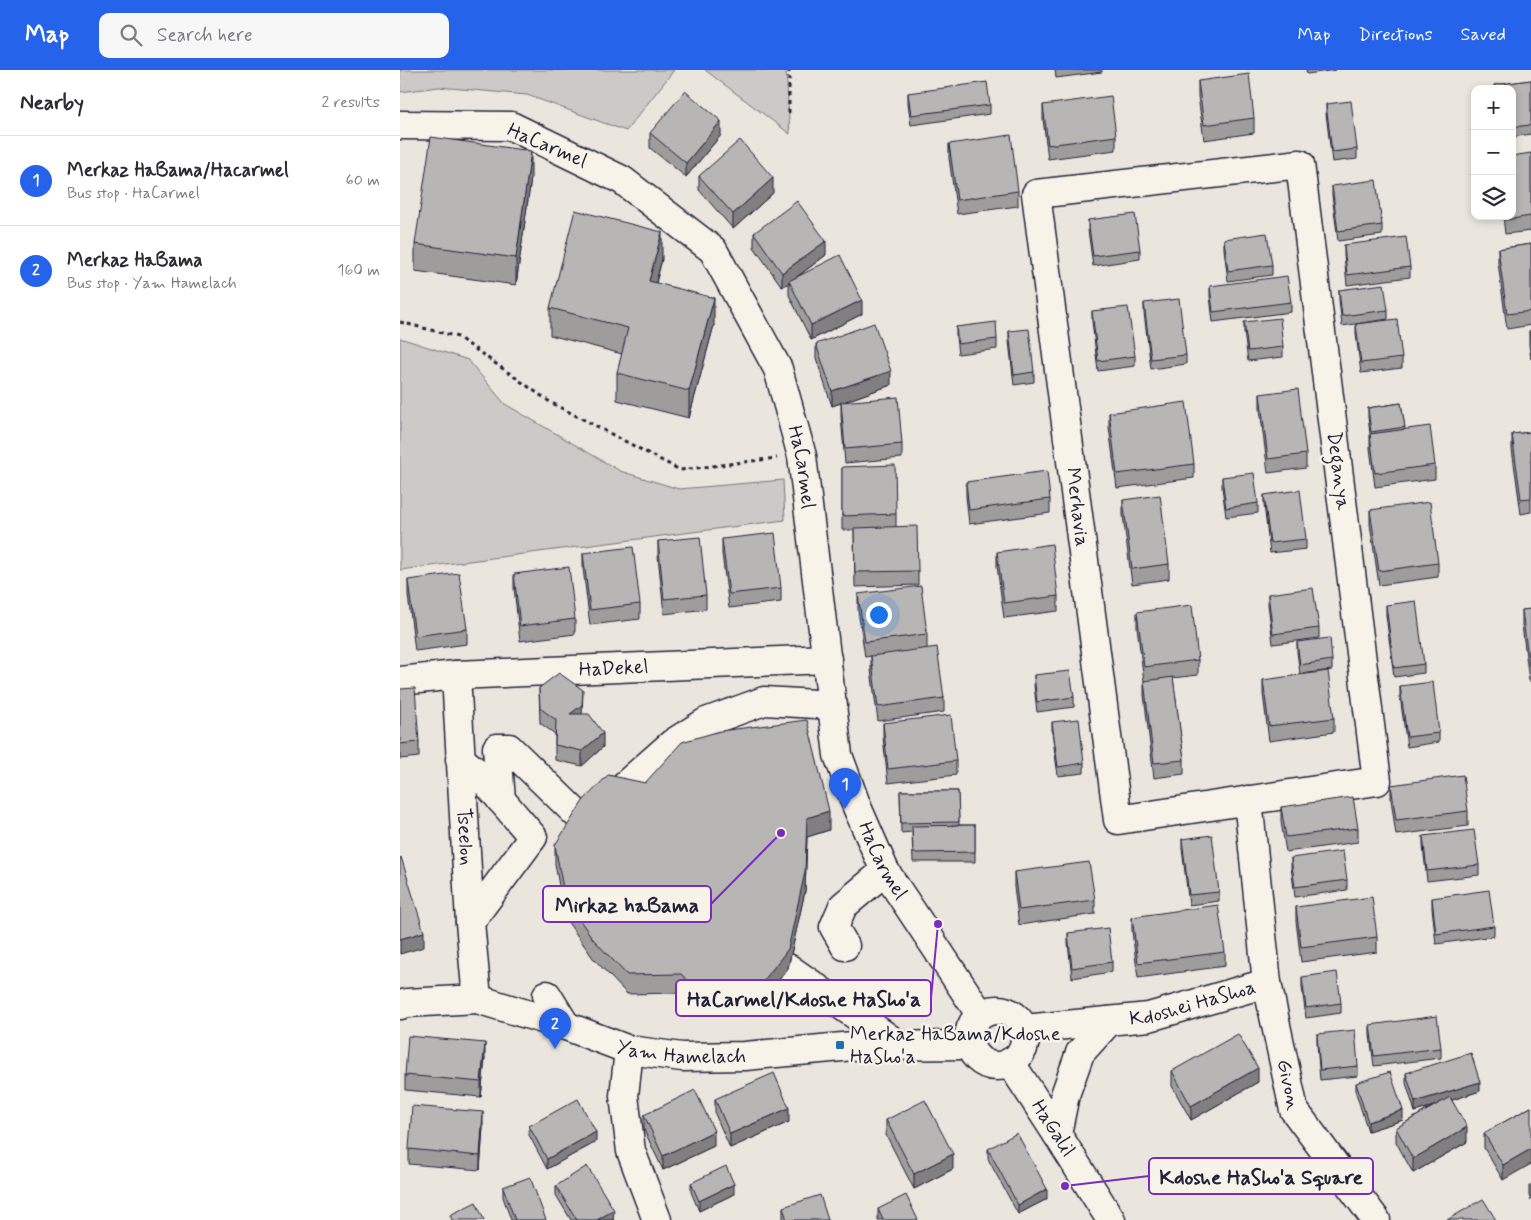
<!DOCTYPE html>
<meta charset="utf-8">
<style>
body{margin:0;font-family:Mynerve,sans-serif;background:#f7f7f7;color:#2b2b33}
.controls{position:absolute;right:15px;top:15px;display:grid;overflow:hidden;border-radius:10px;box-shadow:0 2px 8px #0003}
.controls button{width:45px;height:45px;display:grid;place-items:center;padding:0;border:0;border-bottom:1px solid #e1e1e2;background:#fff;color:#2b2b33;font:25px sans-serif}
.you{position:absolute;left:478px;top:544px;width:18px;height:18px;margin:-12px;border:4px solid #fff;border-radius:50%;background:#1a73e8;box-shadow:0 0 0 8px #1a73e833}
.badge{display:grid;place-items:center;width:32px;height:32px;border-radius:50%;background:#2563eb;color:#fff;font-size:16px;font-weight:700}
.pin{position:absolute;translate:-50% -41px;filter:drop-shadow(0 1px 2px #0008)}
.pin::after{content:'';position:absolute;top:26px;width:18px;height:15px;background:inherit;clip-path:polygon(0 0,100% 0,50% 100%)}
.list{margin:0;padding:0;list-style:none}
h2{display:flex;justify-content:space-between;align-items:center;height:65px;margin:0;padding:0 20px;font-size:21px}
h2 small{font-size:16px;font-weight:400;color:#7c7c81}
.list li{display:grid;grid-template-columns:32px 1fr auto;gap:15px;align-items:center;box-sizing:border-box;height:90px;padding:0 20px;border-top:1px solid #e1e1e2}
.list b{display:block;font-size:19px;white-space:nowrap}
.list p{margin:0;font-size:16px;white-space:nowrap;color:#7c7c81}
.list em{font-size:16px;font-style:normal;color:#7c7c81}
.icon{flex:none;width:28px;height:28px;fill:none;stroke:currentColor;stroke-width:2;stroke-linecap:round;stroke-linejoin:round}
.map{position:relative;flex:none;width:1131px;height:1150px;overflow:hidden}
header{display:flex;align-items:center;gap:30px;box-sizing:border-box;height:70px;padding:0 25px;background:#2563eb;color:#fff}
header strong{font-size:24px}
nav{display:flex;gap:28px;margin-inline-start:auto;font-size:18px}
.search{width:350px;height:45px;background:#f7f7f7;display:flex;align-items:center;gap:12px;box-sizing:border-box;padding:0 18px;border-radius:10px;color:#7c7c81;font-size:19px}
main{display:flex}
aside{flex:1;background:#fff}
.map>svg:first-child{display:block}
.green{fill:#cdc9c6;stroke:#787680}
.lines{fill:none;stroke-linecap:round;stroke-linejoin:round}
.minor-casing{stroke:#22223b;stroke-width:31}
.path{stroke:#22223b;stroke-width:3;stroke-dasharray:4 4;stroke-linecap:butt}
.minor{stroke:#f7f3e8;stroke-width:28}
.wall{fill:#9e9d9c;stroke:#22223b}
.shaded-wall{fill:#817f7f;stroke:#22223b}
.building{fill:#b8b6b5;stroke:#22223b}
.poi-dot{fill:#1f6fb2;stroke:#f7f3e8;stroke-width:2}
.labels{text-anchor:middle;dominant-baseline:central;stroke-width:5;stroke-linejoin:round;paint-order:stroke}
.street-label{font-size:20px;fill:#22223b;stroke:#f7f3e8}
.poi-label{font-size:20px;fill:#22223b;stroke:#f7f3e8;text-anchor:start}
.leader{fill:none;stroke:#7b2cbf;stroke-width:2}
.callout-dot{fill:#7b2cbf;stroke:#f7f3e8;stroke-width:2}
.callout{fill:#f7f3e8;stroke:#7b2cbf;stroke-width:2}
.callout-label{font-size:21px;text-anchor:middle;font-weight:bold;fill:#22223b}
</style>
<header>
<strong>Map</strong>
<div class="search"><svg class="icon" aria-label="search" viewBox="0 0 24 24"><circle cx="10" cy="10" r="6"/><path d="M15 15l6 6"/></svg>Search here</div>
<nav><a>Map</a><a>Directions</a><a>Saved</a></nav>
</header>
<main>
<aside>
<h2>Nearby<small>2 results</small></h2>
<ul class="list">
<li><span class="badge">1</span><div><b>Merkaz HaBama/Hacarmel</b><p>Bus stop · HaCarmel</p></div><em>60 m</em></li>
<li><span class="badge">2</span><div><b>Merkaz HaBama</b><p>Bus stop · Yam Hamelach</p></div><em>160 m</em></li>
</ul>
</aside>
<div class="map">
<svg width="1131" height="1150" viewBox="0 0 1131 1150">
<rect width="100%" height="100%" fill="#eae6de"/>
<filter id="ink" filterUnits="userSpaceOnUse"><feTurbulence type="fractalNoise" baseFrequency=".02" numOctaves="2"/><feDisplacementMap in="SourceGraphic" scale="10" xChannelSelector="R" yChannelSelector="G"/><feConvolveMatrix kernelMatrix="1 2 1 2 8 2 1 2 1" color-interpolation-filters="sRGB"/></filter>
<g filter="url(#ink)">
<!-- green -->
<path class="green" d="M0 0H274L226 61 127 25 39 17 0 22Z
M305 0H386L390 64Z
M0 268 68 290 105 334 220 401 279 419 383 410 385 450 0 500Z"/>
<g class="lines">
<defs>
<g id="minor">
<path id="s1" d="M0 55 111 56 222 110 313 180 378 299 402 386 438 685 457 737 485 801 580 944"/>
<path d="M900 94 977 711 718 750 636 124Z"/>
<path id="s2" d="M56 605 70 852 77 929"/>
<path id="s3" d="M0 611 56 605 427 589"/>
<path d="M60 689 79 704 133 767 70 852"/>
<path d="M215 724 273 673 306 652 364 631 433 635"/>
<path d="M101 730 97 678H109L183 750"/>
<path d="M445 876 434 857 443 836 485 801"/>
<path d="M388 898 500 976"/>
<path id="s4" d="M867 913 894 1040 976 1150"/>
<path d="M147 925 166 956"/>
<path id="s5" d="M0 935 7 933 77 929 166 956 229 980 282 987 345 986 453 976 570 975"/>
<circle cx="597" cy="968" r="28"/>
<path id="s6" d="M624 959 749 947 867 913 848 730"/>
<path d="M229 980 224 1026 231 1081 257 1150"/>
<path id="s7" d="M610 992 657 1064 711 1150"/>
<path d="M657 1064 665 1025 680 983 709 951"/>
</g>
</defs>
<!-- minor casing -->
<use href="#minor" class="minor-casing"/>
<!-- path -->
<path class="path" d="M389 43V0
M0 252 58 267 150 332 280 400 377 388"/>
<!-- minor -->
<use href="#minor" class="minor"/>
</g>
<!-- wall -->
<path class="wall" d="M655 0H702V2L656 8Z
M906 0H936L907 4Z
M1131 10V64L1112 67V19H1094V15Z
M798 11 854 48V63L804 70 798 26Z
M508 23 590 35V44L511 55 508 33Z
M926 34 957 79V89L932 92 926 44Z
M643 35 716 66V80L648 89 643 49Z
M250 63 321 65 286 107 250 78Z
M549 74 618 121V136L557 144 549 88Z
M1131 83V161L1105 164 1103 146H1112Z
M299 106 373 123 333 159 299 120Z
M131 108 116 215 15 201V174Z
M932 116 982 155V165L938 171 932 125Z
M688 150 740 180V189L693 196 688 160Z
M354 163 426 185 397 207 462 244 411 270 389 225V213L382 217 354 177Z
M824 169 872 195V205L828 211 824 179Z
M1131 174V255L1107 259 1098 193V179Z
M944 175 1010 197V207L947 215 944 185Z
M262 189 256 213 314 255 289 348 217 330V303L222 284 150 265V238Z
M810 216 891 232V242L813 252 810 226Z
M939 220 988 240V249L942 256 939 230Z
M744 233 786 285V294L751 299 744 243Z
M692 241 735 286V296L698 301 692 251Z
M844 252 883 277V287L848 291 844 262Z
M956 254 1002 288V298L961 303 956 264Z
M556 257 597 269V279L558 284 556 267Z
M1131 260V289L1129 275V261Z
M609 261 634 302V312L614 315 609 271Z
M416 274 491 315 443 332 502 374V388L445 393 441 347V333L432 336 416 288Z
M860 324 906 384V398L868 403 860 339Z
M1001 333 1005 359 1035 395V409L975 417 970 378V364L968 347V338Z
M709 343 794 394V408L717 418 709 357Z
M1131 362V442L1121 444 1112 379V364Z
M442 397 496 444V457L518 501V515L455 517 454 460H442Z
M822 407 858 433V443L826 447 822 417Z
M566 412 650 429V443L569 454 566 426Z
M864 425 906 469V479L870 483 864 435Z
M723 430 769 494V509L732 514 723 445Z
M970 440 1038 493V507L979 515 970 454Z
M322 469 381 518V532L329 538 322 484Z
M258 471 306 525V539L264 544 258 486Z
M597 482 658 526V541L604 548 597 496Z
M183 483 240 534V549L190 555 183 498Z
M114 504 175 549V564L120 571 114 518Z
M8 510 67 559V574L15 581 8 525Z
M458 524 527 564V578L544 628V642L478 651 471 600V586L465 587 458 539Z
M868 524 919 558V568L873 574 868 534Z
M986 535 1024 594V603L994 607 986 545Z
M1131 539V611H1129L1122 555V540Z
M737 542 798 590V605L773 608 784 690V704L754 708 744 625V611L737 557Z
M897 572 932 590V600L900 604 897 582Z
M634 605 674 627V637L637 642 634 615Z
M863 610 934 648V662L869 671 863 624Z
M1000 616 1039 663V672L1007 677 1000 626Z
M139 618 182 644 203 677 182 696 155 690V664L140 653Z
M0 619 19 672V687L0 689Z
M652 652 684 693V703L658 706 652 662Z
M483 653 556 691V705L488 713 483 667Z
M991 715 1068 741V756L996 765 991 729Z
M500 721H558L559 755H575V792H513L512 762 501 763Z
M881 737 958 758V772L886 782 881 752Z
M429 760 407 767 405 821 388 898 352 945 302 943 281 923 227 924 193 888 165 848 155 794V775Z
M1023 766 1079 795V805L1027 811 1023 776Z
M782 769 819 822V831L789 835 782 779Z
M891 788 947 810V820L895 827 891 797Z
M614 802 695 830V844L619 855 614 817Z
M1032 828 1094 856V866L1036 874 1032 838Z
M896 837 977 867V882L901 892 896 851Z
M732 847 825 882V896L738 908 732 861Z
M668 863 712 892V902L672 908 668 873Z
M902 907 941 933V943L906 948 902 917Z
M970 955 1041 978V988L974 996 970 965Z
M917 964 958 996V1006L920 1010 917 974Z
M85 988 81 1027 5 1020V1005Z
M772 1001 858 1012 791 1050 772 1016Z
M1006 1003 1080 1021 1052 1030 1067 1072 1013 1103 996 1072V1058L1034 1036 1015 1042 1006 1013Z
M956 1013 1003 1050 968 1061 956 1023Z
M315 1029 389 1052 330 1078 315 1044Z
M1131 1037 1103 1110 1084 1078V1063Z
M244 1045 314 1076 263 1100 244 1060Z
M486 1050 553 1099 514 1119 486 1065Z
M129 1056 196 1072 147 1099 129 1065Z
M83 1057 80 1100 9 1094V1079Z
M588 1079 647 1129 618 1144 588 1089Z
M291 1113 334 1124 299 1141 291 1122Z
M1131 1115V1130L1129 1126V1116Z
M156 1116 214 1150H171L156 1125Z
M103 1117 146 1150H111L103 1127Z
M383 1137 428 1150H383Z
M478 1139 518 1150H478Z"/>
<!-- shaded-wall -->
<path class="shaded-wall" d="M321 51V65L286 107V93Z
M131 81V108L116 215V188Z
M373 108V123L333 159V144Z
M262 162V189L249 238V211Z
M426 171V185L390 212 389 211V213L382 217V203Z
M314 228V255L289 348V321Z
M462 230V244L411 270V255Z
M491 301V315L432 336V321Z
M183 620 182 649 170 644Z
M203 663V677L182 696V681Z
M429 741V760L407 767 405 821 388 898 352 945V926L407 748Z
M24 862V877L0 884V869Z
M85 973V988L81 1027V1012Z
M858 998V1012L791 1050V1036Z
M1080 1012V1021L1015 1042V1032Z
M389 1038V1052L330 1078V1064Z
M1003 1040V1050L968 1061V1052Z
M83 1042V1057L80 1100V1086Z
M1067 1057V1072L1013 1103V1089Z
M314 1061V1076L263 1100V1086Z
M196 1062V1072L147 1099V1089Z
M1131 1079V1094L1103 1110V1095Z
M553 1084V1099L514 1119V1104Z
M334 1114V1124L299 1141V1131Z
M647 1119V1129L618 1144V1135Z
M214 1140 213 1150H197Z"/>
<!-- building -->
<path class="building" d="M849 4 854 48 804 55 798 11Z
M1131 10V55L1112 57V19H1095L1094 15Z
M587 12 590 35 511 45 508 23Z
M285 21 321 51 286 93 250 63Z
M711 26 716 66 648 75 643 35Z
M951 31 957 79 932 82 926 34Z
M611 65 618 121 557 130 549 74Z
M31 67 131 81 116 188 15 174Z
M340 70 373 108 333 144 299 106Z
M1131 83V146L1105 150V146H1112V86Z
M976 110 982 155 938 161 932 116Z
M397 131 426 171 382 203 354 163Z
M175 140 262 162 249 211 314 228 289 321 217 303 228 258 150 238Z
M735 144 740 180 693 186 688 150Z
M867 163 872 195 828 201 824 169Z
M1006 167 1010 197 947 205 944 175Z
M1131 174V241L1107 244 1098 179Z
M440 185 462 230 411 255 389 211Z
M887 206 891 232 813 242 810 216Z
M984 214 988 240 942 246 939 220Z
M779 229 786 285 751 289 744 233Z
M728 237 735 286 698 291 692 241Z
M880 248 883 277 848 281 844 252Z
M997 249 1002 288 961 293 956 254Z
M596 252 597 269 558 274 556 257Z
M474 253 491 301 432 321 416 274Z
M629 259 634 302 614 305 609 261Z
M1131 260V275L1129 261Z
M898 319 906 384 868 389 860 324Z
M498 327 502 374 445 379 441 332Z
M786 332 794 394 717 404 709 343Z
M1001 333 1005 357 971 362 968 338Z
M1030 356 1035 395 975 403 970 364Z
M1131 362V428L1121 429 1112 364Z
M495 395 496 444 442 446V397Z
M647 401 650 429 569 440 566 412Z
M854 403 858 433 826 438 822 407Z
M900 420 906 469 870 473 864 425Z
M760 425 769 494 732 499 723 430Z
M1030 432 1038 493 979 501 970 440Z
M517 456 518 501 455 502 454 458Z
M375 463 381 518 329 524 322 469Z
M300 467 306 525 264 529 258 471Z
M652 474 658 526 604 533 597 482Z
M233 477 240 534 190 540 183 483Z
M169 497 175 549 120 556 114 504Z
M59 503 67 559 15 566 8 510Z
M521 516 527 564 465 572 458 524Z
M913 518 919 558 873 564 868 524Z
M1016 531 1024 594 994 598 986 535Z
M792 535 798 590 744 597 737 542Z
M1131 539V596H1129L1122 540Z
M930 568 932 590 900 595 897 572Z
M537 577 544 628 478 637 471 586Z
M670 601 674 627 637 632 634 605Z
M928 601 934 648 869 656 863 610Z
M159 603 183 620 182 635 170 644H189L203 663 182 681 155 675 156 650 140 638 139 618Z
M773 607 784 690 754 693 744 611Z
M1033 612 1039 663 1007 667 1000 616Z
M15 618 19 672 0 674V619Z
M551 645 556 691 488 699 483 653Z
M679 649 684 693 658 697 652 652Z
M407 650 429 741 407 748 405 802 388 879 352 926 302 924 281 904 227 905 193 869 165 829 155 775 183 731 208 705 245 713 282 672 320 661Z
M1063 705 1068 741 996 750 991 715Z
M500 721H558L559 752 501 753Z
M953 727 958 758 886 767 881 737Z
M575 755V782L513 783 512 756Z
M1074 760 1079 795 1027 801 1023 766Z
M812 765 819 822 789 825 782 769Z
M943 781 947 810 895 817 891 788Z
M1 787 24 862 0 869V788Z
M689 792 695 830 619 840 614 802Z
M1089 820 1094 856 1036 864 1032 828Z
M972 827 977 867 901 877 896 837Z
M818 835 825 882 738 893 732 847Z
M708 858 712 892 672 898 668 863Z
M937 902 941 933 906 938 902 907Z
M1037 946 1041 978 974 986 970 955Z
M955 960 958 996 920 1000 917 964Z
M838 964 858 998 791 1036 772 1001Z
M8 966 85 973 81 1012 5 1005Z
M1071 983 1080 1012 1015 1032 1006 1003Z
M990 1002 1003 1040 968 1052 956 1013Z
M374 1003 389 1038 330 1064 315 1029Z
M295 1020 314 1061 263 1086 244 1045Z
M1050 1027 1067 1057 1013 1089 996 1058Z
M178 1029 196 1062 147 1089 129 1056Z
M525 1030 553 1084 514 1104 486 1050Z
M12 1036 83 1042 80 1086 9 1079Z
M1131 1037V1079L1103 1095 1084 1063Z
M617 1063 647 1119 618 1135 588 1079Z
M187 1096 214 1140 197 1150H177L156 1116Z
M326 1096 334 1114 299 1131 291 1113Z
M130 1107 146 1150H115L103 1117Z
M420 1125 428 1150H387L383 1137Z
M506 1125 518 1150H483L478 1139Z
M1083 1129 1096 1150H1047Z
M76 1132 84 1150H52L50 1145Z"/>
</g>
<!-- markers -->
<rect class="poi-dot" x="435" y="970" width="10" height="10" rx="2.5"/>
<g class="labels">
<!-- street labels -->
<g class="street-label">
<text transform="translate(147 76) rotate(23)">HaCarmel</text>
<text stroke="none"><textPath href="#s1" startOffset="586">HaCarmel</textPath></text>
<text transform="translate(938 401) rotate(83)">Deganya</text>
<text transform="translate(677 437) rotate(83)">Merhavia</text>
<text stroke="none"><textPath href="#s3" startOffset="214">HaDekel</textPath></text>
<text stroke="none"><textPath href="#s2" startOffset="162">Tseelon</textPath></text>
<text stroke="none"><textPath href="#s1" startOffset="991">HaCarmel</textPath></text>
<text stroke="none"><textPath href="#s6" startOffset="171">Kdoshei HaShoa</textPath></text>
<text stroke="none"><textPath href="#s5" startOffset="290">Yam Hamelach</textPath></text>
<text stroke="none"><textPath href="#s4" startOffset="104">Givon</textPath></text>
<text stroke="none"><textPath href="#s7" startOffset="79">HaGalil</textPath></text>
</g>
<!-- poi labels -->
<g class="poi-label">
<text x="450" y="964">Merkaz HaBama/Kdoshe<tspan x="450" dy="23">HaSho'a</tspan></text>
</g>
</g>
<!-- callouts -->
<path class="leader" d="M381 763L311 834M538 854L531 928M665 1116L749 1106"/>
<g class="callout-dot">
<circle cx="381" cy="763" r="5"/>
<circle cx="538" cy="854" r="5"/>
<circle cx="665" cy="1116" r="5"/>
</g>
<g class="callout">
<rect x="143" y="816" width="168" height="36" rx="5"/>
<rect x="276" y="910" width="255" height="36" rx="5"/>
<rect x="749" y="1088" width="224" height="36" rx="5"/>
</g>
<g class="callout-label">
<text x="227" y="842">Mirkaz haBama</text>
<text x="404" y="936">HaCarmel/Kdoshe HaSho'a</text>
<text x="861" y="1114">Kdoshe HaSho'a Square</text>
</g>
</svg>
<div class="controls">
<button>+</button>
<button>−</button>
<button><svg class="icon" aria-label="layers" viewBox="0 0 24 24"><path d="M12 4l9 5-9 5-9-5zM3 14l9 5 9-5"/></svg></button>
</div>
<div class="you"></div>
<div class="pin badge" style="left:445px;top:739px">1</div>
<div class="pin badge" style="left:155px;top:979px">2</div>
</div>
</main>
